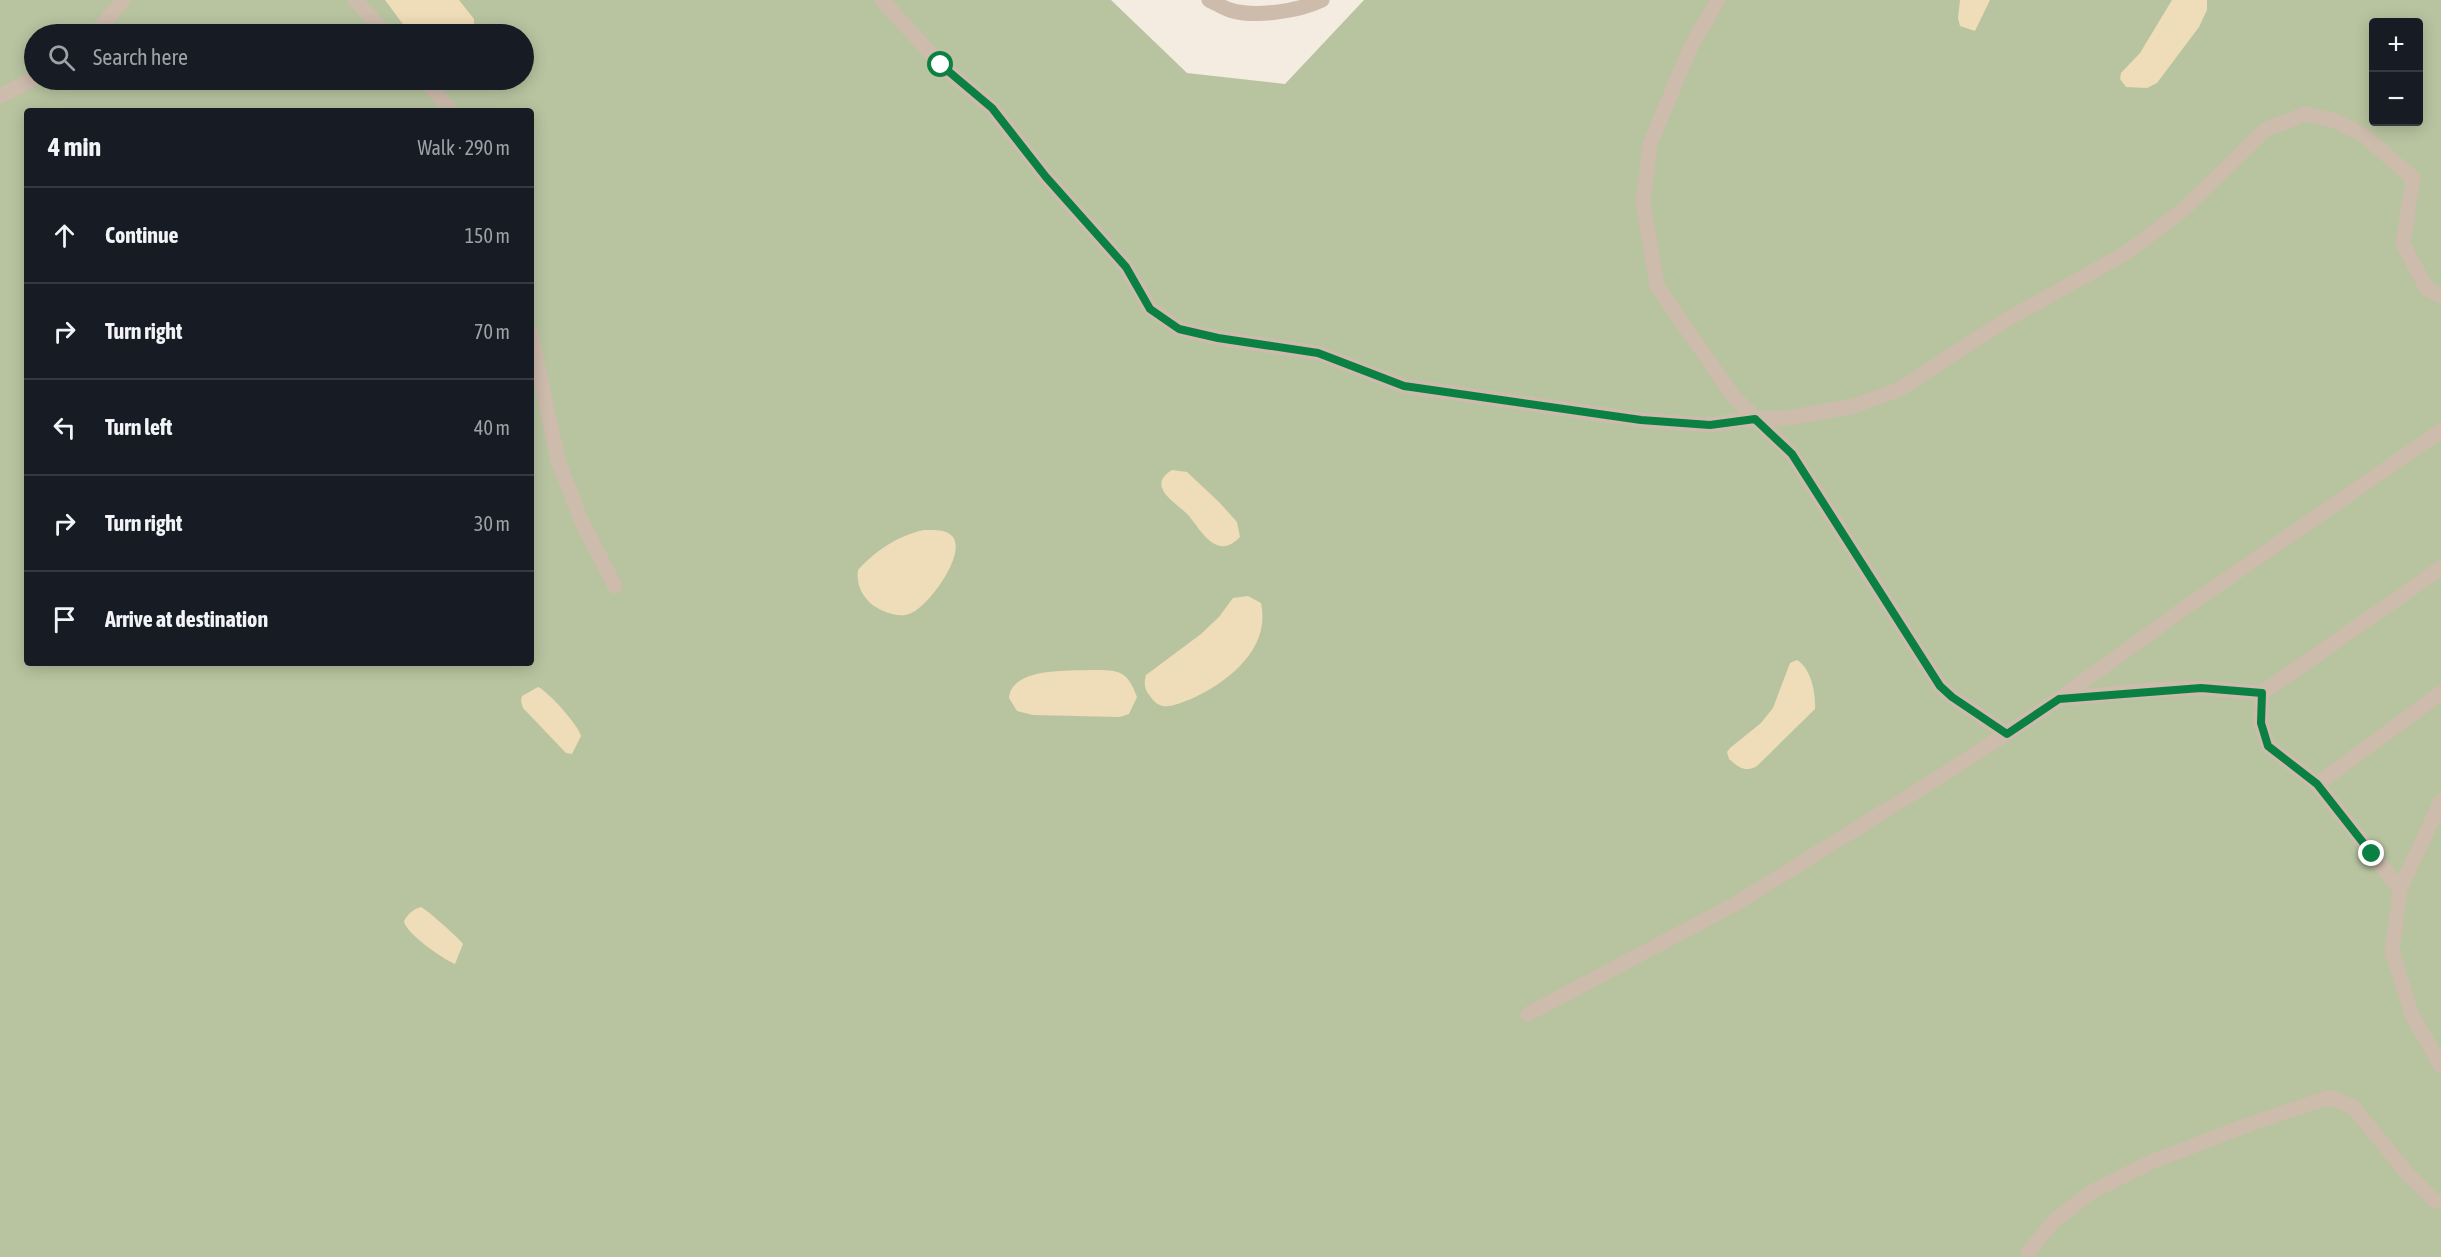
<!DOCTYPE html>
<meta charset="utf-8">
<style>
body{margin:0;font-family:"Asap Condensed",sans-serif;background:#20242c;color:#f1f3f6}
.controls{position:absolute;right:18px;top:18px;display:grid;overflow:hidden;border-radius:6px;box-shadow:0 3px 15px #0003}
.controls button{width:54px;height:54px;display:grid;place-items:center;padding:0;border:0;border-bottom:2px solid #363941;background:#171b24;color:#f1f3f6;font:30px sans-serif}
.stop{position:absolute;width:18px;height:18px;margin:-14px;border:4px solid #0b8043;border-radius:50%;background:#fff}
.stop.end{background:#0b8043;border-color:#fff;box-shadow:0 2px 6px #0008}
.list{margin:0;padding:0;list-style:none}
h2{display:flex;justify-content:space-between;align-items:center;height:78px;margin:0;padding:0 24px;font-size:26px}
h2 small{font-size:20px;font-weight:400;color:#9ea1a6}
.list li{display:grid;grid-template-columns:39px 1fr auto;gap:18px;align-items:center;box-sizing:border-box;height:96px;padding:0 24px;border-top:2px solid #363941}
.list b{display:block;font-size:22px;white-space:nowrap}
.list em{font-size:20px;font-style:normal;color:#9ea1a6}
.icon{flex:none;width:33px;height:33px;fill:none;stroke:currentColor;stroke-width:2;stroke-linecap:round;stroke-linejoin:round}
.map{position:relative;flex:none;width:2441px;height:1257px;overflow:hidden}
.search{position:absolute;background:#171b24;box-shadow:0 3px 15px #0003;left:24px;top:24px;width:510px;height:66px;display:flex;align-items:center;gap:15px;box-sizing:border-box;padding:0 21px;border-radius:33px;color:#9ea1a6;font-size:22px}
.panel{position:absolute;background:#171b24;box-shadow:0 3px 15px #0003;left:24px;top:108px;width:510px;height:558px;border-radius:6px}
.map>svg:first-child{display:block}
.green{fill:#b8c4a0;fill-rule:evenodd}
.sand{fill:#efdcb8}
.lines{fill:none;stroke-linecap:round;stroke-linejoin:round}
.minor{stroke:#cdbbac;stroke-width:15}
.route{stroke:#0b8043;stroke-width:8}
</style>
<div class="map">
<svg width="2441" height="1257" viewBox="0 0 2441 1257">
<rect width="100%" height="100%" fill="#f4ebe1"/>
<!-- green -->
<path class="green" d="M0 0H1111L1187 73 1285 84 1364 0H2441V1257H0ZM2374 22H2418V122H2374ZM34 34H524V80H34ZM27 111H531V663H27Z"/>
<!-- sand -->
<path class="sand" d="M385 0H459L474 19V34H415L405 27Z
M1960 0H1990L1975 31 1960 26 1958 18Z
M2172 0H2207V10L2199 27 2157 83 2147 88 2126 87 2120 79 2121 73 2140 53Z
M1172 470 1187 472 1219 502 1237 522 1240 537C1217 561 1202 532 1189 516 1179 504 1144 487 1172 470Z
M924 530C933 530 944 529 951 535 970 551 927 609 909 614 898 618 884 612 874 606 862 597 856 584 858 570 875 551 899 535 924 530Z
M1248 596 1261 603C1271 649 1228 682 1191 699 1183 702 1168 709 1160 705 1156 704 1152 699 1150 696 1144 689 1144 683 1146 675L1201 634 1219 617 1233 598Z
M1797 660C1811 668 1816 693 1815 709L1757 766C1745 773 1738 767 1729 759L1727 752 1730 748 1761 723 1773 708 1790 663Z
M1092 670C1119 670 1127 670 1137 697L1129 714 1120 717 1033 715 1017 711 1009 698C1011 667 1070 671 1092 670Z
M538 687C548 691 579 726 581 736L572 754 566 753 523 708 521 701 522 696Z
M421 907C426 909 459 938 463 944L455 964C443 959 405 933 404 921 408 914 413 909 421 907Z"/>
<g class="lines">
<!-- minor -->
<path class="minor" d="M355 0 386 34
M882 0 941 65 992 108 1046 177 1126 267 1150 308 1179 329 1218 338 1318 353 1404 386 1641 420 1710 425 1741 420 1794 417 1854 406 1900 389 2006 320 2126 253 2183 210 2265 130 2305 114 2333 120 2362 134 2413 178 2403 244 2427 289 2441 296
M1209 0C1216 3 1223 8 1230 10 1255 18 1299 11 1322 0
M1718 0 1691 46 1650 144 1643 202 1657 286 1733 396 1792 454 1940 686 1952 697 2007 734
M95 34 123 0
M425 80 451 111
M0 96 34 79
M531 334 558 460 581 520 615 586
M2262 693 2261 724 2268 746 2317 784 2400 889
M2060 698 2186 607 2441 431
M2317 784 2441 693
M2441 801 2400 889 2392 951 2412 1015 2441 1066
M1528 1014 1737 903 1949 771 2059 699 2150 690 2201 688 2262 693 2441 568
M2028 1252 2054 1221 2090 1193 2149 1163 2247 1125 2330 1097 2353 1107 2406 1172 2434 1200 2441 1202"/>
</g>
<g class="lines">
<!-- route -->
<path class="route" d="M941 65 992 108 1046 177 1126 267 1150 309 1179 329 1218 338 1318 353 1404 386 1641 420 1710 425 1755 419 1792 454 1940 686 1952 697 2007 734 2059 699 2201 688 2262 693 2261 723 2268 746 2317 784 2372 854"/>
</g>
</svg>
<div class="controls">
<button>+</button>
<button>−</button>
</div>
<div class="stop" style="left:941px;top:65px"></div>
<div class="stop end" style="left:2372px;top:854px"></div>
<div class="search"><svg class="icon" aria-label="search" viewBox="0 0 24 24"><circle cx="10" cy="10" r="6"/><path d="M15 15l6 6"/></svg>Search here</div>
<section class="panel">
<h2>4 min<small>Walk · 290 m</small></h2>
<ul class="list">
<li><svg class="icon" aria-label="ahead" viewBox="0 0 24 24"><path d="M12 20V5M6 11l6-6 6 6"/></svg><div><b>Continue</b></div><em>150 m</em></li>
<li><svg class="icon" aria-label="right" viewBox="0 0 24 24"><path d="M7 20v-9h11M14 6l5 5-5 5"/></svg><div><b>Turn right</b></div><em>70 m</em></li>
<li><svg class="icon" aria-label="left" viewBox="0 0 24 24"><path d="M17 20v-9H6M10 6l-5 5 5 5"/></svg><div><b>Turn left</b></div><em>40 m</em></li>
<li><svg class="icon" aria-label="right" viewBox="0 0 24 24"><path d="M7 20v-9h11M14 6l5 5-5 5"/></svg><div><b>Turn right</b></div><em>30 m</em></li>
<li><svg class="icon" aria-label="arrive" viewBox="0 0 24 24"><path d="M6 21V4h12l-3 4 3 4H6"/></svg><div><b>Arrive at destination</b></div></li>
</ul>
</section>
</div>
